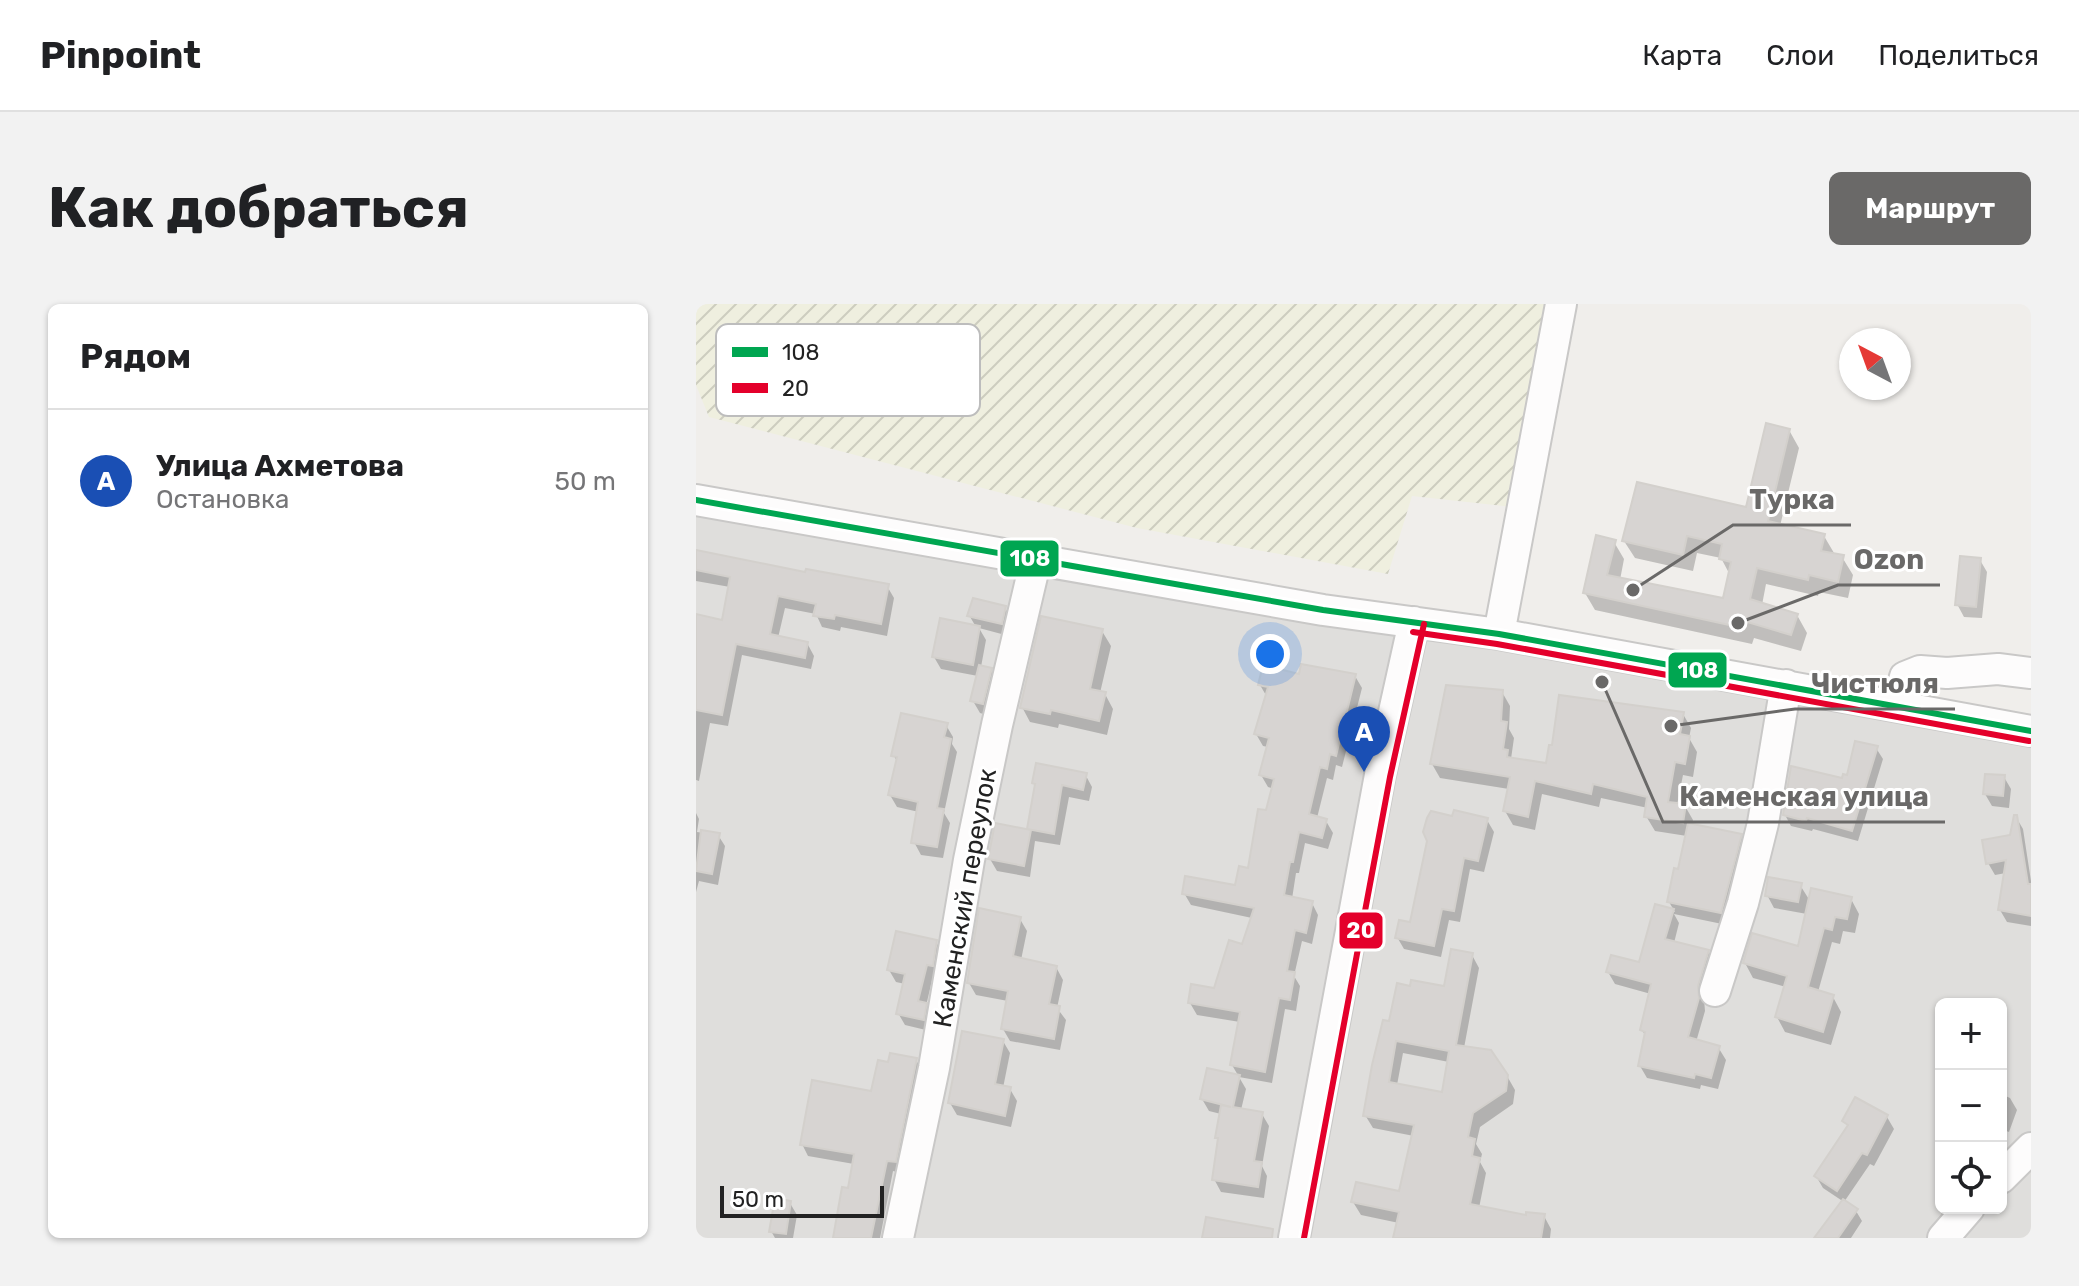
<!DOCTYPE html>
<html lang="ru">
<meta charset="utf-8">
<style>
body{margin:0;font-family:Rubik,sans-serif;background:#f2f2f2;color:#202124}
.controls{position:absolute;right:24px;bottom:24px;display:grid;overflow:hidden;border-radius:12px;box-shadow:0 2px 6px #0004}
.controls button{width:72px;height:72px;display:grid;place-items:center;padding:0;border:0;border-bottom:2px solid #e0e0e0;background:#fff;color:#202124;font:40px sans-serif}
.compass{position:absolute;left:1143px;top:24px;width:72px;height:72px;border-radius:50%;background:#fff;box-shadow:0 2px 6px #0004;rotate:319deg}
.scale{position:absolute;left:24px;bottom:20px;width:164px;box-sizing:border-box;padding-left:8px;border:4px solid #222;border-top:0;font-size:22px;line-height:28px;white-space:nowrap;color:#222;-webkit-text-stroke:6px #fff;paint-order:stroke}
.you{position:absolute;left:574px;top:350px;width:28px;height:28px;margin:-20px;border:6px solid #fff;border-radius:50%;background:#1a73e8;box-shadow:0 0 0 12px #1a73e833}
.badge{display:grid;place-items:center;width:52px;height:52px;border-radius:50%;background:#6a6968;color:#fff;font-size:26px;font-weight:700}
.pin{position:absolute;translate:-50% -66px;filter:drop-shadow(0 2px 4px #0008)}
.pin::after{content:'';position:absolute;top:42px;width:28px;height:24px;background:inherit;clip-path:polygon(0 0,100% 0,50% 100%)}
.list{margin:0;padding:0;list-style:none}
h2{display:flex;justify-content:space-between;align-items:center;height:104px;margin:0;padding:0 32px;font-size:34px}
h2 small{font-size:26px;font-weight:400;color:#757577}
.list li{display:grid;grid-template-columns:52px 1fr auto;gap:24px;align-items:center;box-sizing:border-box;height:144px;padding:0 32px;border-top:2px solid #e0e0e0}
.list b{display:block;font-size:30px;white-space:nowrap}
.list p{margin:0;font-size:26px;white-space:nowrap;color:#757577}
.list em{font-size:26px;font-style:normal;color:#757577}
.icon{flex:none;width:44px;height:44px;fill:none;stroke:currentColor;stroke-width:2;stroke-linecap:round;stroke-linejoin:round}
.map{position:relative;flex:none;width:1335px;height:934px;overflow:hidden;border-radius:12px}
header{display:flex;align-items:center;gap:48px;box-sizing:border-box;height:112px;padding:0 40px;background:#fff;border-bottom:2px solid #e0e0e0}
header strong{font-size:38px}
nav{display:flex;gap:44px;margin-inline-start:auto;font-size:28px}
.intro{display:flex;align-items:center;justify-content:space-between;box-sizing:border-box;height:192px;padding:0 48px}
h1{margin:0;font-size:56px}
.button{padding:20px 36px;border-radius:12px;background:#6a6968;color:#fff;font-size:28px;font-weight:700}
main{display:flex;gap:48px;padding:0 48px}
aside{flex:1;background:#fff;border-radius:12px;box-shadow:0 2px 6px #0004}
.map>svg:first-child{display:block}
.residential{fill:#dfdedc;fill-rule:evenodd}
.farmland{fill:url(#farmland-furrows)}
.shadow{fill:#0003;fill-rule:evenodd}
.building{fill:#d7d4d2;stroke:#d3d0cc;stroke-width:2;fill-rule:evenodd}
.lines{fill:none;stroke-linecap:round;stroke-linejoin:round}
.minor-casing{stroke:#c9c8c7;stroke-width:34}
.minor{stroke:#fdfcfc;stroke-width:30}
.bus-1-casing{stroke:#fff;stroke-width:12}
.bus-2-casing{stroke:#fff;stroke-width:12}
.bus-1{stroke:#00a651;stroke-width:6}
.bus-2{stroke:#e4002b;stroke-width:6}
.labels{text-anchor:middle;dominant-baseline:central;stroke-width:6;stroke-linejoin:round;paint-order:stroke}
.street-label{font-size:26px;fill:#222;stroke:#fff}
.key{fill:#fff;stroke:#bdbdbd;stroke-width:2}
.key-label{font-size:22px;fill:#222}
.leader{fill:none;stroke:#6a6968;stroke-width:3}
.callout-dot{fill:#6a6968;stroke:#fff;stroke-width:3}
.callout-label{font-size:28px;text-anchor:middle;font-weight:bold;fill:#6a6968;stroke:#fff;stroke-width:6;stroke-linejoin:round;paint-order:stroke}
.line-badge{stroke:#fff;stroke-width:3}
.badge-label{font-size:22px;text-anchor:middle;font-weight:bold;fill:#fff}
</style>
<header>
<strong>Pinpoint</strong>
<nav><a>Карта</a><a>Слои</a><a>Поделиться</a></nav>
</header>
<div class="intro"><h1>Как добраться</h1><a class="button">Маршрут</a></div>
<main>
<aside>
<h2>Рядом<small></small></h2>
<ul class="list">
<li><span class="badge" style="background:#1a4fb4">A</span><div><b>Улица Ахметова</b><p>Остановка</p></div><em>50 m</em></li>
</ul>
</aside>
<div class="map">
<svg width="1335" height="934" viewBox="0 0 1335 934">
<defs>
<pattern id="farmland-furrows" width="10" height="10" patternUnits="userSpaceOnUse" patternTransform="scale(2)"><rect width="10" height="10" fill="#efefdf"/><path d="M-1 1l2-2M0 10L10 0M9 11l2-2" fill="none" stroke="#cdcdbf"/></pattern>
</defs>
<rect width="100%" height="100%" fill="#f0eeeb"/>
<!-- residential -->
<path class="residential" d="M0 196 1335 427V934H0ZM1245 700H1305V904H1245Z"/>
<!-- farmland -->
<path class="farmland" d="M0 0H865L826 204 716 192 692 270 441 224 13 113 0 81Z"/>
<!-- shadow -->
<path class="shadow" d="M1093 126 1103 144 1084 222 1128 232 1138 249 1146 253 1157 271 1152 294 1123 288 1122 292 1070 280 1066 301 1101 311 1111 329 1105 347 1058 334 1056 340 899 306 889 289 918 238 928 255 924 276 1029 296 1034 271 1025 254 1001 249 997 267 939 254 928 237 1052 206Z
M0 248 111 271 191 282 198 294 191 332 145 323 144 327 126 323 120 310 89 304 82 334 111 339 118 352 115 365 46 351 32 422 14 419 3 477 0 476V312L28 318 34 283 0 277Z
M1284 256 1291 268 1286 314 1268 313 1261 300Z
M309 304 316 316 313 332 283 324 290 336 285 363 295 366 302 378 294 412 284 409 277 397 282 372 245 365 238 353 280 323 273 311Z
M406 327 415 342 404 389 409 390 417 405 411 431 363 420 362 424 334 418 326 403Z
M605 372H659L666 384 646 463 640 461 637 476 631 474 621 514 630 517 637 529 632 545 609 539 603 569H600L596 595 616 599 622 611 616 640 606 637 598 672 604 682 600 707 589 705 576 779 543 773 550 785 545 806 566 810 573 822 566 862 571 872 568 894 525 888 518 875 525 810 513 807 506 795 543 773 536 761 544 718 501 711 494 699 520 686 547 642 556 614 495 601 488 589 540 583 554 566 578 485 572 483 565 471 572 443 567 442 560 430 571 393 564 381Z
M806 388 814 402 813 425 818 434 815 455 852 462 987 410 995 424 993 434 1001 448 997 473 987 471 981 501 989 502 997 516 996 522 1044 532 1051 544 1031 621 978 610 983 619 978 639 1012 647 1019 659 1008 695 1009 707 1000 738 1022 743 1030 756 1022 785 1005 781 1004 785 951 774 944 762 950 733 946 726 955 690 919 680 912 668 944 661 960 603 979 608 973 598 984 567 991 532 959 527 950 512 952 504 905 494 903 503 846 490 839 526 817 521 809 507 813 485 744 474 736 460Z
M250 421 257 433 256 440 261 448 248 509 254 519 247 554 225 551 218 538 223 508 201 503 194 491 202 459 198 452Z
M1180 444 1187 455 1162 537 1117 525 1116 527 1095 522 1089 511 1153 474Z
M389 470 396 483 393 497 373 493 364 541 339 537 334 573 301 567 294 555 301 522 335 528 340 484 338 479Z
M1308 473 1315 485 1313 504 1296 502 1289 490Z
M0 509 3 515 1 528 22 531 29 542 22 581 3 577 0 588Z
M1320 513 1327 525 1335 577V622L1311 618 1304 606 1310 569 1299 571 1292 559 1316 533Z
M758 515 791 516 798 528 788 568 774 565 764 618 753 616 745 653 708 645 701 633 715 620Z
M1104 581 1114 597 1155 595 1163 610 1159 629 1147 627 1144 640 1136 638 1122 688 1137 693 1145 708 1135 741 1089 728 1081 713 1090 683 1057 674 1049 659 1103 644 1111 610 1078 604 1071 591Z
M324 615 331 627 325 656 360 663 367 676 361 704 370 716 364 746 314 737 307 725 312 697 280 691 273 679Z
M240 638 247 650 243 673 237 672 230 702 236 713 234 727 209 721 202 709 209 680 200 678 193 666Z
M776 651 783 664 768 744 811 772 819 786 817 800 784 823 780 840 786 850 784 858 790 869 783 904 831 914 848 912 855 925 854 934H699L703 919 665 911 657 898 705 890 718 832 677 824 669 811 695 720 750 685ZM707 749 753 758 747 790 701 781Z
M307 737 314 749 307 784 314 785 321 797 315 823 261 811 254 799Z
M220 756 227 768 205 869 197 867 184 934H139L154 887 158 860 112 852 106 840 177 789 194 761Z
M1305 790 1314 794 1321 806 1313 828 1305 825Z
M1191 813 1198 825 1178 862 1174 860 1148 898 1160 907 1166 917 1155 934H1120L1148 898 1127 884 1120 872 1152 823 1149 817Z
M94 899 101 911 97 934H79L75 927Z"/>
<!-- building -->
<path class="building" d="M1070 119 1094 125 1072 217 1129 230 1125 247 1148 251 1142 278 1113 271 1112 276 1061 264 1054 295 1102 310 1095 331 1048 317 1047 324 887 289 900 231 920 236 911 271 1027 294 1035 258 1023 255 1026 240 991 232 987 251 926 237 941 178 1050 203Z
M0 246 109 268 110 265 193 280 185 320 139 311 138 315 117 312 120 300 82 292 74 330 112 338 109 354 40 340 26 411 0 406V310L26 316 34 273 0 266Z
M1264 252 1285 254 1280 303 1259 301Z
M277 294 310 302 306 320 271 312Z
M345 312 407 325 394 385 410 388 403 417 355 406 354 410 324 404Z
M244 314 284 322 277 361 236 353Z
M605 360 660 370 640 452 634 450 631 465 624 463 613 510 631 515 626 534 603 528 597 558H594L588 591 617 597 610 629 599 626 591 667 599 668 594 696 583 694 569 768 534 761 544 708 492 699 495 680 518 684 533 636 546 640 558 604 486 590 489 572 539 581 543 562 552 564 562 505 570 506 578 475 563 471 573 434 558 430 572 383 562 381 567 361 603 370Z
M283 361 296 364 287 400 274 397Z
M750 381 807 386 805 417 811 418 807 445 812 446 811 453 850 459 853 441H856L863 391 988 408 984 430 994 432 989 460 979 458 972 498 990 500 987 519 948 513 951 493 897 480 895 490 839 477 832 513 807 507 814 473 734 460Z
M205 409 252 419 248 433 255 435 241 504 248 505 241 543 215 539 222 498 192 491 201 453 195 452Z
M1159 437 1182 442 1156 527 1111 514 1110 517 1087 511 1095 462 1146 474 1147 470 1151 471Z
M340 459 391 469 387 486 366 481 358 530 331 525 339 480 336 479Z
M1289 470 1309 471 1307 492 1287 490Z
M758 506 792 514 782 557 768 554 758 607 746 605 738 642 699 634 703 616 714 618 731 537 727 528 731 514 735 507 756 512Z
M1318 511H1321L1332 580H1335V612L1302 606 1310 556 1290 560 1286 536 1314 531Z
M299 519 335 526 328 562 292 555Z
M992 519 1046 530 1025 609 971 598 978 564 982 565Z
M5 526 24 529 16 570 0 567Z
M1072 573 1106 579 1102 598 1069 592Z
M1115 584 1156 593 1151 615 1139 613 1136 626 1128 624 1112 683 1138 691 1127 728 1079 713 1091 672 1047 659 1056 629 1102 642Z
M959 600 978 605 969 635 1013 646 1002 682 1003 694 992 733 1024 742 1015 774 999 770 998 774 942 762 949 728 944 726 955 680 910 668 915 651 943 658Z
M283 604 325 613 317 652 361 662 353 700 364 702 358 735 305 725 312 687 271 679Z
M200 627 241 636 237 662 231 661 222 697 231 699 228 716 200 710 209 670 191 666Z
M755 645 777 649 760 741 795 746 812 771 810 787 777 809 772 833 779 835 776 852 784 854 774 900 830 911V908L849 910 845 934H697L703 908 655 898 660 878 703 887 718 821 667 812 676 761 687 716 693 717 701 679 714 682 715 676 748 682ZM700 737 753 747 746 788 693 778Z
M266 727 308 735 299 780 315 783 309 812 252 799Z
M194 749 221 754 200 858 191 857 175 934H137L146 883 152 884 158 850 104 841 116 776 175 787 182 756 192 758Z
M511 764 544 771 537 803 567 808 558 857 566 858 562 883 516 876 522 834H519L525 801 535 803 504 795Z
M1159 793 1192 811 1171 851 1166 849 1141 887 1118 872 1152 821 1146 817Z
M79 894 95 897 90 930 73 928Z
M1147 895 1162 905 1142 934H1118Z
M510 913 577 925 576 934H506Z"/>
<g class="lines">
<defs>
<path id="minor" d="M0 196 627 306 803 330 1335 427
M803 330 865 0
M1201 402 1209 373 1224 367 1251 369 1302 365 1335 369
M1019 687 1047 599 1067 519 1090 381
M1305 874 1335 844
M202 934 238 764 273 556 301 421 340 255
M598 934 684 471 718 318
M1247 934 1273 904"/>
</defs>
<!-- minor casing -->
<use href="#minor" class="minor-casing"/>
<!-- minor -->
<use href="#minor" class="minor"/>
<defs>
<path id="bus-1" d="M0 196 627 306 803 330 1335 427"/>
<path id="bus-2" d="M717 328 801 340 1333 437
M608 934 694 473 728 320"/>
</defs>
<!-- bus-1 casing -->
<use href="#bus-1" class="bus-1-casing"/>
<!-- bus-2 casing -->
<use href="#bus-2" class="bus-2-casing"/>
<!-- bus-1 -->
<use href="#bus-1" class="bus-1"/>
<!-- bus-2 -->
<use href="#bus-2" class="bus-2"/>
</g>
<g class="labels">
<!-- street labels -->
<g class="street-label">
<text transform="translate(269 594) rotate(-80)">Каменский переулок</text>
</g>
</g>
<!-- legend -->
<rect x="20" y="20" width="264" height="92" rx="12" class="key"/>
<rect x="36" y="43" width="36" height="10" fill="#00a651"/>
<rect x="36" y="79" width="36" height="10" fill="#e4002b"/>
<g class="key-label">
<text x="86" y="56">108</text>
<text x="86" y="92">20</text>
</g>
<!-- callouts -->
<path class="leader" d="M937 286L1037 221H1155M1042 319L1142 281H1244M975 422L1099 405H1259M906 378L967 518H1249"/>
<g class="callout-dot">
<circle cx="937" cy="286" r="8"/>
<circle cx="1042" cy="319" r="8"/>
<circle cx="975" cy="422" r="8"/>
<circle cx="906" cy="378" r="8"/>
</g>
<g class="callout-label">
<text x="1096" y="205">Турка</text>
<text x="1193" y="265">Ozon</text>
<text x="1179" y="389">Чистюля</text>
<text x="1108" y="502">Каменская улица</text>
</g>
<g class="line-badge">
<rect x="303" y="235" width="61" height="39" rx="8" fill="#00a651"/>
<rect x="971" y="347" width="61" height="38" rx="8" fill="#00a651"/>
<rect x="642" y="607" width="46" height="39" rx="8" fill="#e4002b"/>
</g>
<g class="badge-label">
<text x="334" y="262">108</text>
<text x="1002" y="374">108</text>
<text x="665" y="634">20</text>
</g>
</svg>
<div class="controls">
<button>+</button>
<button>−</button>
<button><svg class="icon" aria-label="locate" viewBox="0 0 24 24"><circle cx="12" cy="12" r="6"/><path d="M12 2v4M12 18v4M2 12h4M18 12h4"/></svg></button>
</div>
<svg class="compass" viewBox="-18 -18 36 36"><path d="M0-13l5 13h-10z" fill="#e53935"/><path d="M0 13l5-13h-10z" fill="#757577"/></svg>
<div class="scale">50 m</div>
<div class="you"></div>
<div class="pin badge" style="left:668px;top:468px;background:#1a4fb4">A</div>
</div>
</main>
